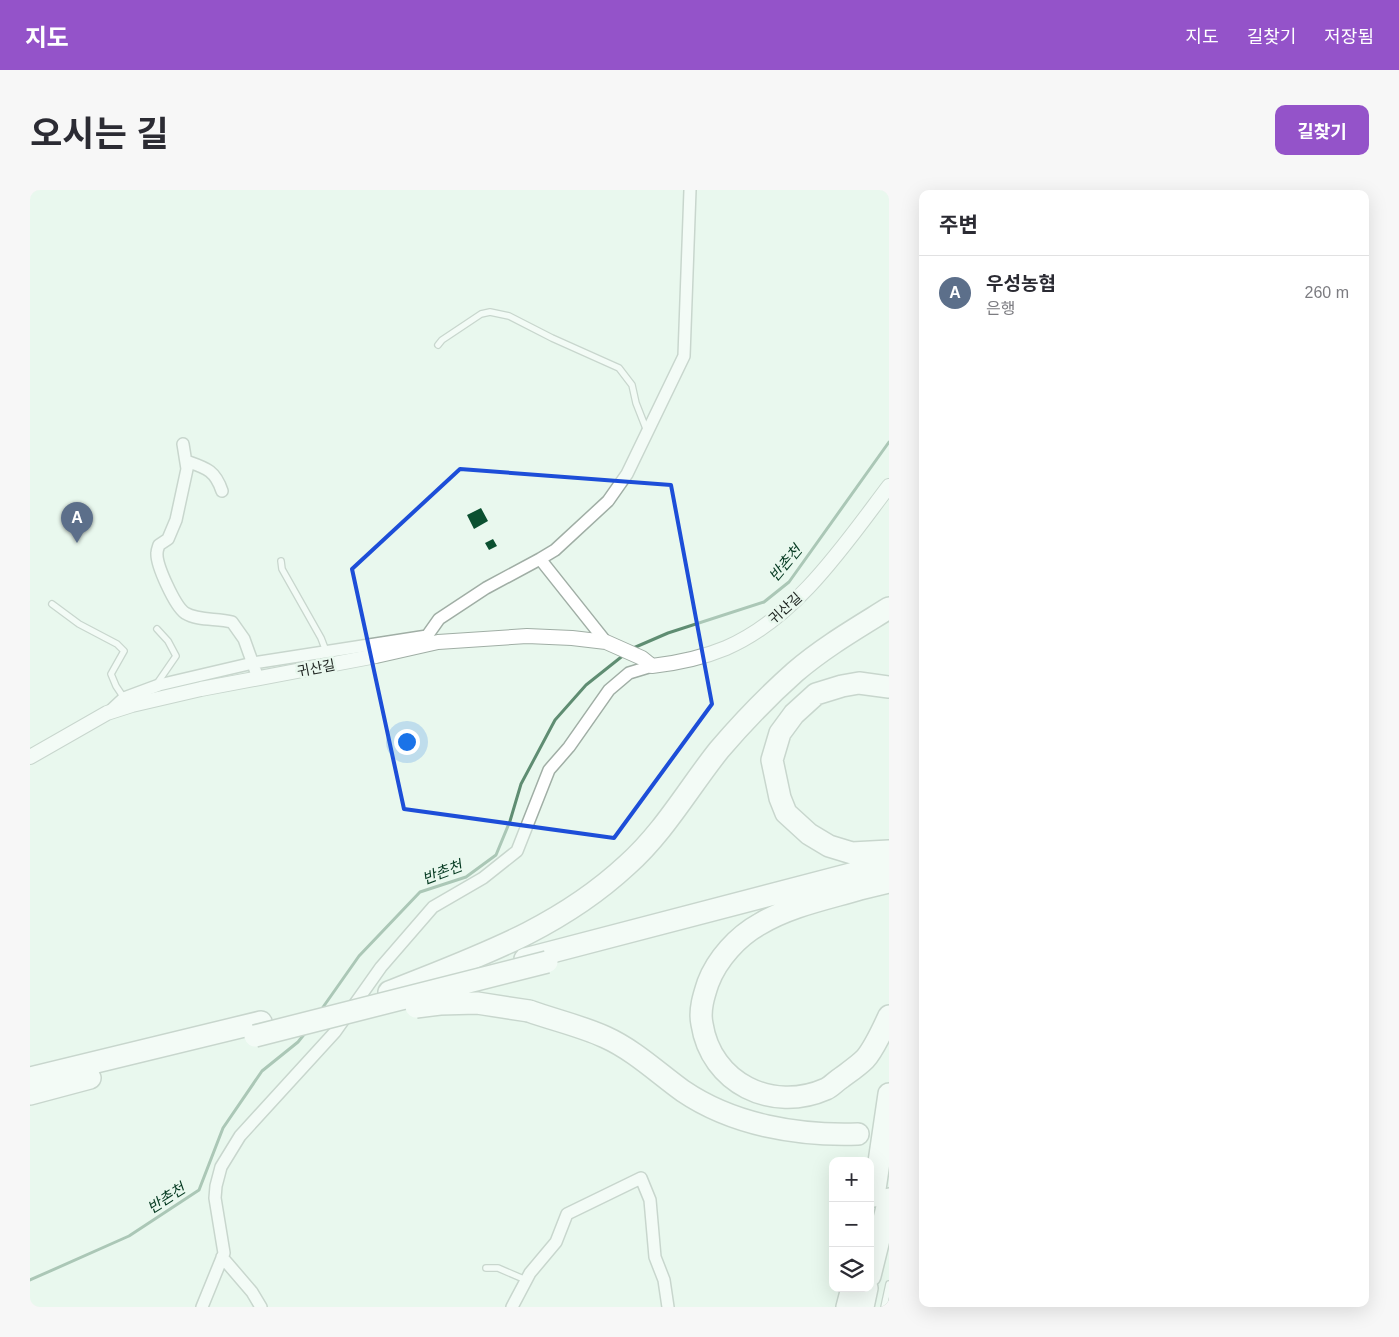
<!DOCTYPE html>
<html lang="ko">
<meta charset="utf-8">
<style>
body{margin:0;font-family:Arial,"Noto Sans KR",sans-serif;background:#f7f7f7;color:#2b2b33}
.controls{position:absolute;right:15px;bottom:15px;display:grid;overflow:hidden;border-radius:10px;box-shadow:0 5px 20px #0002}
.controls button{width:45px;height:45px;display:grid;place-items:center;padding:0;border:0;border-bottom:1px solid #e1e1e2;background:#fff;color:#2b2b33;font:25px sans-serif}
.you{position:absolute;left:376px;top:551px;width:18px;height:18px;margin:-12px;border:4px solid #fff;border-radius:50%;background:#1a73e8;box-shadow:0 0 0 8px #1a73e833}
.badge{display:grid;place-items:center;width:32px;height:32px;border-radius:50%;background:#9453c9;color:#fff;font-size:16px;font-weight:700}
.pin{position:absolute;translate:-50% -41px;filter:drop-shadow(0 1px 2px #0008)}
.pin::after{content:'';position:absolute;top:26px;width:18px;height:15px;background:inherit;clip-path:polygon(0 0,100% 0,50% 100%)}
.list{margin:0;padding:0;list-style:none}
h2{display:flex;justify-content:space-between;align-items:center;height:65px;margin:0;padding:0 20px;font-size:21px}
h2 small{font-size:16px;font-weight:400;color:#7c7c81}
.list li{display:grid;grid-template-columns:32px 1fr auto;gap:15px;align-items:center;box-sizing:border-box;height:75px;padding:0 20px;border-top:1px solid #e1e1e2}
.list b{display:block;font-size:19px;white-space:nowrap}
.list p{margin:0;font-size:16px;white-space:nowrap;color:#7c7c81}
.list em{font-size:16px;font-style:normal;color:#7c7c81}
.icon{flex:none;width:28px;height:28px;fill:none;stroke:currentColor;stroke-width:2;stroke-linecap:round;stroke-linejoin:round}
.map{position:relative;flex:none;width:859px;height:1117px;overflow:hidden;border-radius:10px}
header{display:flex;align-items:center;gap:30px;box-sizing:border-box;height:70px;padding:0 25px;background:#9453c9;color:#fff}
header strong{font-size:24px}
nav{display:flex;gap:28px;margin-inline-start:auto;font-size:18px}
.intro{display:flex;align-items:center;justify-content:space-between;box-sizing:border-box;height:120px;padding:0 30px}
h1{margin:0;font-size:35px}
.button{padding:12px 22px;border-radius:10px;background:#9453c9;color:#fff;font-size:18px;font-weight:700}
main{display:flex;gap:30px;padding:0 30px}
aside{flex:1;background:#fff;border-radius:10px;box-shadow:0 5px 20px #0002}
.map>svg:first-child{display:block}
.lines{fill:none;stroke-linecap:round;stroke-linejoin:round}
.stream{stroke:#5f8d72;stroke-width:3}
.building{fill:#0b5030}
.service-casing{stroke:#a0aea5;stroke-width:8}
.minor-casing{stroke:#a0aea5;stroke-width:14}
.tertiary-casing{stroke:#a0aea5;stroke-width:16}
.motorway-casing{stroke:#a0aea5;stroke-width:24}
.service{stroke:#fff;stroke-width:5.5}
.minor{stroke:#fff;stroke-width:11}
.tertiary{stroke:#fff;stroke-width:14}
.motorway{stroke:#fff;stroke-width:21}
.motorway-bridge-casing{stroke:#a0aea5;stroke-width:24;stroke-linecap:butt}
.motorway-bridge{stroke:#fff;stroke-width:21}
.marked{fill:none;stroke:#1d4ed8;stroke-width:4;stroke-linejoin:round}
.labels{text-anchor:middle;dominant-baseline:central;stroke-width:5;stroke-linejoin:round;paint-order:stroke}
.street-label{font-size:14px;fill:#1f2521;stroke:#e9f8ee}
.water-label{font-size:15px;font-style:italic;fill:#043920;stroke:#e9f8ee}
</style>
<header>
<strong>지도</strong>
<nav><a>지도</a><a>길찾기</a><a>저장됨</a></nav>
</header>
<div class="intro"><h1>오시는 길</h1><a class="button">길찾기</a></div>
<main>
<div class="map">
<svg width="859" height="1117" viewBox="0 0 859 1117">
<rect width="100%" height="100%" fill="#e9f8ee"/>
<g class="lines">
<!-- stream -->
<path class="stream" d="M601 459 638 443 734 412 759 392 859 252
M291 820 329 766 390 702 436 687 466 665 480 631 491 594 525 530 556 495 595 464
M0 1090 99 1046 169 1000 193 938 232 881 268 852 276 842"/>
</g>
<!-- building -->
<path class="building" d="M451 318 458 331 444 339 437 325Z
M463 349 467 356 459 360 455 353Z"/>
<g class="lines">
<defs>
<path id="service" d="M408 155 412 150 451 124 460 122 479 126 522 148 589 178 602 195 606 213 617 241
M251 371 252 379 291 448 296 461
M22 414 49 434 87 454 94 461 81 484 86 496 94 508
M126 495 146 466 138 451 127 439
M456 1078H468L496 1090
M854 1117 859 1094"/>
<path id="minor" d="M153 254 157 279 146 330 138 349 129 355C128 358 127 360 127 363 126 375 145 416 155 423 168 431 187 428 202 432L214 449 228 488
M156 271C176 278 185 280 192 301
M510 369 576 452
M396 455 397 446 409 429 456 398 510 369 525 360 578 311 597 284 654 166 660 0
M79 522 94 508 129 495 223 473 397 446
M192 1067 222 1102 231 1117
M172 1117 194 1063 185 1008 186 996 191 977 210 946 305 842 351 777 403 717 453 688 487 661 519 580 539 557 579 500 599 483 622 476
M482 1117 500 1083 526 1052 537 1024 611 988 620 1010 625 1067 634 1090 638 1117"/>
<path id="tertiary" d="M0 567 77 523 102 515 171 499 346 466 408 452 497 446 542 448 576 452 612 468 622 476C648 473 672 468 696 458 766 428 815 354 859 296"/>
<path id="motorway" d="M859 497 829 493 812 496 786 504 764 524 750 543 742 570 750 608 756 623 779 644 799 656 822 663 859 661
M830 699C796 709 760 716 730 734 708 746 687 769 678 793 674 805 669 820 672 834 681 893 742 923 796 899 801 897 806 891 811 888 819 882 828 876 835 869 844 859 853 839 859 826
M817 702 859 692
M495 769 859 674
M359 802C446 767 527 740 597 675 634 642 658 599 689 560 712 533 738 506 765 482 794 457 827 438 859 418
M499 821C524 830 551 836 575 847 604 860 628 883 653 901 703 935 768 946 828 944
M0 888 231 832
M0 904 60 888
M844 1006 859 904
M840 1086 859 1009
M817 1117 822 1098
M833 1117 837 1098"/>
</defs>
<!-- service casing -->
<use href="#service" class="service-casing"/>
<!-- minor casing -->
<use href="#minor" class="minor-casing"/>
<!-- tertiary casing -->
<use href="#tertiary" class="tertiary-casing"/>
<!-- motorway casing -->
<use href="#motorway" class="motorway-casing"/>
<!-- service -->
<use href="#service" class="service"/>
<!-- minor -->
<use href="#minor" class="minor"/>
<!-- tertiary -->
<use href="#tertiary" class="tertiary"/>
<!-- motorway -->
<use href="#motorway" class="motorway"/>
<defs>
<path id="motorway-bridge" d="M386 817 410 814 447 813 499 821
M225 846 517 772"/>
</defs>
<!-- motorway-bridge casing -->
<use href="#motorway-bridge" class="motorway-bridge-casing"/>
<!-- motorway-bridge -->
<use href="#motorway-bridge" class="motorway-bridge"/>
</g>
<!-- marked area -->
<path d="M0 0H859V1117H0ZM430 279 641 295 682 514 584 648 374 619 322 379Z" fill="#e9f8ee" fill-opacity=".55" fill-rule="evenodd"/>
<path class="marked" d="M430 279 641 295 682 514 584 648 374 619 322 379Z"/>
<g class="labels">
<!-- street labels -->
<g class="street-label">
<text transform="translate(755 418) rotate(-42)">귀산길</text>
<text transform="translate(286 478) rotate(-11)">귀산길</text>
</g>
<!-- water labels -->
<g class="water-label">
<text transform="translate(755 373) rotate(-50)">반촌천</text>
<text transform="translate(412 682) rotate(-21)">반촌천</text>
<text transform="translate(136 1008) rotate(-33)">반촌천</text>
</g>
</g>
</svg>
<div class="controls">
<button>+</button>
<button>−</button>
<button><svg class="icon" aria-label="layers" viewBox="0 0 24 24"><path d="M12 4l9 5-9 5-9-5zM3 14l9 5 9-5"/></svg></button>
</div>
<div class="you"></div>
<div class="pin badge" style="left:47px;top:353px;background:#5c6f8a">A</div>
</div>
<aside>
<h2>주변<small></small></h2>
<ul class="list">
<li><span class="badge" style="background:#5c6f8a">A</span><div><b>우성농협</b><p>은행</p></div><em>260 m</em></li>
</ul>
</aside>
</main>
